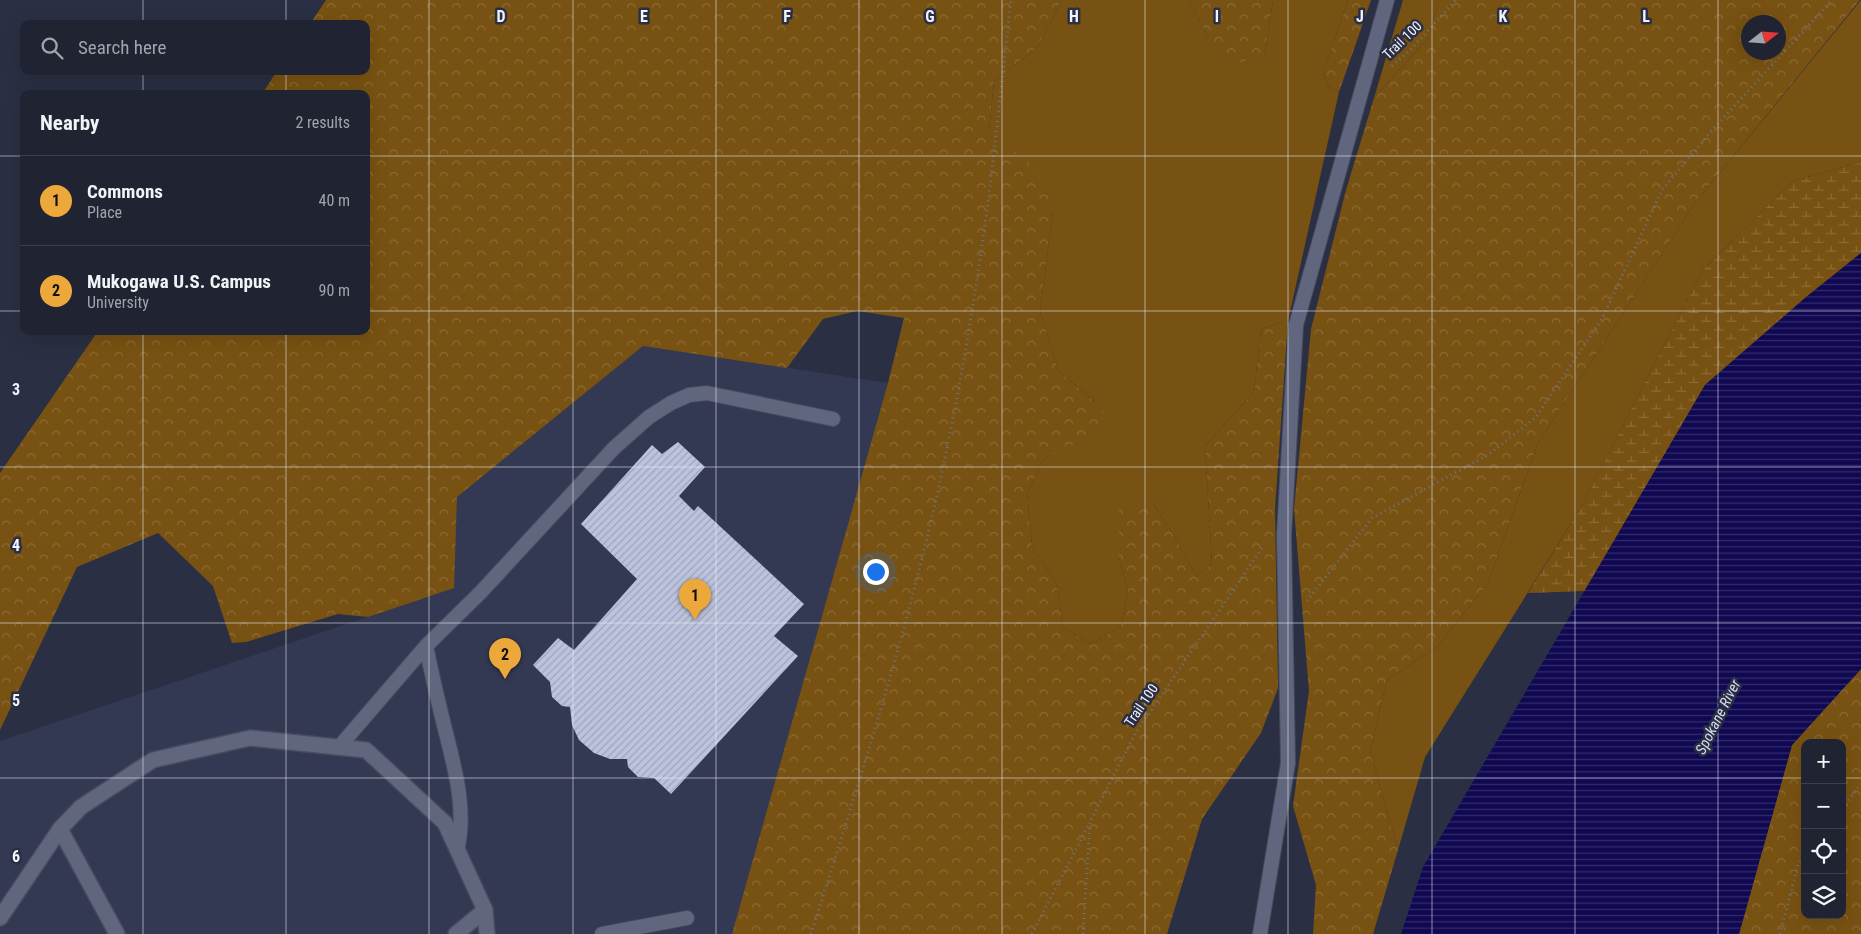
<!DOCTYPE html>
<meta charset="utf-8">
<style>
body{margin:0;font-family:"Roboto Condensed",sans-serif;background:#2d2f3e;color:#f1f3f6}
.controls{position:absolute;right:15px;bottom:15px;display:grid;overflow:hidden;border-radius:10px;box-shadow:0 5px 20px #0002}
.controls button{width:45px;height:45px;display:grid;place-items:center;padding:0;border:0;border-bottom:1px solid #3d404d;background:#202332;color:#f1f3f6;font:25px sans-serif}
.compass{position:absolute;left:1741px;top:15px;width:45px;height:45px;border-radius:50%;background:#202332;box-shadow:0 5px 20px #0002;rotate:73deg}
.you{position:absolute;left:875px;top:571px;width:18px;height:18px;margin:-12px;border:4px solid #fff;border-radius:50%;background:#1a73e8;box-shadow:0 0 0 8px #1a73e833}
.badge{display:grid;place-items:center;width:32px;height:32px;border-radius:50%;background:#eda83b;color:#111;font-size:16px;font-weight:700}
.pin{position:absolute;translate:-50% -41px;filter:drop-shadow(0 1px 2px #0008)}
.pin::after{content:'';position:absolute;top:26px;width:18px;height:15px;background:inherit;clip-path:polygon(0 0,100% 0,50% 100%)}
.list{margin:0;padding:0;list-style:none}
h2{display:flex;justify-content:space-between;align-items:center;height:65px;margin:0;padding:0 20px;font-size:21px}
h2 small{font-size:16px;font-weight:400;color:#a2a4ac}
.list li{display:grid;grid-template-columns:32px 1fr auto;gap:15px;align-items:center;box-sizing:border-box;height:90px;padding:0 20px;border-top:1px solid #3d404d}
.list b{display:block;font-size:19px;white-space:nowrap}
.list p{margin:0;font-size:16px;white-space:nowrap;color:#a2a4ac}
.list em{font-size:16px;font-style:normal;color:#a2a4ac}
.icon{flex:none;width:28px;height:28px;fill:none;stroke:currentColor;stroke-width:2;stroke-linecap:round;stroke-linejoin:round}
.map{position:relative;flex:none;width:1861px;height:934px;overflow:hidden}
.search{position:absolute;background:#202332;box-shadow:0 5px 20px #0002;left:20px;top:20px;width:350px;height:55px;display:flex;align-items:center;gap:12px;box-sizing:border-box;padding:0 18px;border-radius:10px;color:#a2a4ac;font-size:19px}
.panel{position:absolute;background:#202332;box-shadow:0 5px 20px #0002;left:20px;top:90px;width:350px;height:245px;border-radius:10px}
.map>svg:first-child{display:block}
.built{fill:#333952}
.grass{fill:#785212}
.forest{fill:url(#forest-crowns);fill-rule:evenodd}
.wetland{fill:url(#wetland-marsh)}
.water{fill:url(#water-rules)}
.building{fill:url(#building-hatch)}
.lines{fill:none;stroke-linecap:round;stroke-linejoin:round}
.lane-casing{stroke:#484b5c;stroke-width:16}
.street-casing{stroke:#484b5c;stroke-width:18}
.path{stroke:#6f7384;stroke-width:3;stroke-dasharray:1 4;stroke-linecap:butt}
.lane{stroke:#60667d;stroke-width:14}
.street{stroke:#60667d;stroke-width:15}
.grid{fill:none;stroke:#f1f3fe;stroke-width:1;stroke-opacity:0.55}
.labels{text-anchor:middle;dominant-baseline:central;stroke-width:5;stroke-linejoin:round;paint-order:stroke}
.street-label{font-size:14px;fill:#f1f3fe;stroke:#2a2f43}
.water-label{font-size:15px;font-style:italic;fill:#d6dbf1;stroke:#2a2f43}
.grid-label{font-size:16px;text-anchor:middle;font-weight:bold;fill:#f1f3fe;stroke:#2a2f43;stroke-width:5;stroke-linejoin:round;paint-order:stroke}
</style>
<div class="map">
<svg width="1861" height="934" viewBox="0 0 1861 934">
<defs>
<pattern id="forest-crowns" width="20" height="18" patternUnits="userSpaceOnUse" patternTransform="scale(1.25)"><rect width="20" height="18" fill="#785212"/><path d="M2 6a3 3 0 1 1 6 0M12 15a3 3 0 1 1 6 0" fill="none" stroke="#8c6b36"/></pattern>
<pattern id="wetland-marsh" width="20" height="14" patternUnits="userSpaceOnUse" patternTransform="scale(1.25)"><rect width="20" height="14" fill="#785212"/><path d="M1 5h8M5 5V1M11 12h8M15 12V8" fill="none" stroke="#8c6b36"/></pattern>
<pattern id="water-rules" width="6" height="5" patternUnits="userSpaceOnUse" patternTransform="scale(1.25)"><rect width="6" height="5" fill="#100851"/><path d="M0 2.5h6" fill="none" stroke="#332c6b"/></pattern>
<pattern id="building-hatch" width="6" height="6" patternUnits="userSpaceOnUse" patternTransform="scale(1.25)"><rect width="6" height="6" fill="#bcc3dd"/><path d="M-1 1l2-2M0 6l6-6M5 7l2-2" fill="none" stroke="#9fa4b9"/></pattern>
</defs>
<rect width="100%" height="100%" fill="#2a2f43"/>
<!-- built -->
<path class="built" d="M643 346 888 383 802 784 769 934H0V741L453 588 457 497Z"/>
<!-- grass -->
<path class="grass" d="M1062 0H1189L1208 38 1265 54 1273 0H1348L1323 73 1329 87 1339 92 1288 321 1261 329 1254 392 1205 446 1212 563 1197 577 1170 529 1151 501 1119 558 1128 590 1121 626 1091 644 1063 627 1057 585 1032 546 1027 494 1043 460 1080 441 1101 407 1058 370 1040 311 1053 211 989 132 994 81 1037 48Z
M1403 0H1439L1428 38 1374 98Z
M1861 0V162L1793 181 1702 271 1580 509 1425 757 1398 850 1370 751 1387 680 1437 647 1488 583 1538 443 1695 203Z"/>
<!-- forest -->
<path class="forest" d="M326 0H1062L1037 48 994 81 989 132 1038 169 1053 211 1040 311 1058 370 1101 407 1108 423 1081 441 1043 460 1027 494 1032 546 1057 585 1063 627 1091 644 1121 626 1128 590 1119 558V507L1151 501 1170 529 1197 577 1212 563 1205 446 1254 392 1261 329 1288 321 1275 508 1278 688 1261 733 1202 819 1167 934H732L888 383 904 318 857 311 823 319 787 368 643 346 457 497 454 588 368 617 338 614 246 642 232 643 213 586 158 533 77 567 0 730V473L98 331H366V94H262L277 71H366V24H310Z
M1189 0H1273L1265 54 1238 63 1208 38Z
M1348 0H1371L1339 92 1329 87 1323 73Z
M1439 0H1860L1695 203 1538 443 1488 583 1437 647 1387 680 1370 751 1398 850 1373 934H1313L1316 885 1293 806 1309 691 1294 509 1311 329 1346 190 1374 98 1428 38ZM1748 22H1778V52H1748Z
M1861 669V934H1739L1792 745ZM1805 743H1842V915H1805Z"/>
<!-- wetland -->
<path class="wetland" d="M1861 162V253L1805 298 1705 385 1585 591 1528 593 1580 509 1702 271 1793 181Z"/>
<!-- water -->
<path class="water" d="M1861 253V669L1792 745 1739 934H1401L1423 867 1705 385 1805 298Z"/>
<!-- building -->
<path class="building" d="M678 442 705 467 679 496 694 511 698 506 804 604 774 636 798 656 671 794 654 778 638 777 628 767 627 759H610L594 753 579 740 572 725 570 707 562 706 552 697 550 682 533 665 558 638 574 650 637 579 581 524 652 445 662 454Z"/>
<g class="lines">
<defs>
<path id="lane" d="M426 646C431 670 436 693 442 717 452 759 468 807 457 850
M339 747 426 646 481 592 614 448 649 417 671 403 689 395 707 393 833 419
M602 934 687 918
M1260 934 1288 763 1284 535 1296 325 1387 0"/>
<path id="street" d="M60 829 117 934
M485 910 487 934
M0 918 60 829 81 807 153 760 250 738 366 750 445 823 485 910 456 934"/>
</defs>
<!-- lane casing -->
<use href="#lane" class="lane-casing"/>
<!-- street casing -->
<use href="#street" class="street-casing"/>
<!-- path -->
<path class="path" d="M1392 66 1411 49 1456 0
M1307 601 1372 518 1488 455 1536 417 1602 319 1662 190 1714 128 1832 0
M1842 808 1861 784
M811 934C857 789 904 643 937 495 958 401 974 305 987 210 996 140 1003 70 1011 0
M1032 934 1089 824
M1083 934 1090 822 1135 734 1262 548
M1780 934 1798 864 1805 855"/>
<!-- lane -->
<use href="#lane" class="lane"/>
<!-- street -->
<use href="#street" class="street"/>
</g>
<!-- grid -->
<path class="grid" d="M143 0V24M286 0V24M429 0V934M573 0V934M716 0V934M859 0V934M1002 0V934M1145 0V934M1288 0V934M1432 0V934M1575 0V934M1718 0V934M143 71V94M286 71V94M0 156H24M366 156H1861M0 311H24M366 311H1861M143 331V934M286 331V934M0 467H1861M0 623H1861M0 778H1805M1842 778H1861"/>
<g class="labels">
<!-- street labels -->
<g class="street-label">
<text transform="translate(1402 40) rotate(-44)">Trail 100</text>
<text transform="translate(1141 705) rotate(-56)">Trail 100</text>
</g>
<!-- water labels -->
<g class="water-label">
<text transform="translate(1718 717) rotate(-63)">Spokane River</text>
</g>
</g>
<g class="grid-label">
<text x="501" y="22">D</text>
<text x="644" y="22">E</text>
<text x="787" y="22">F</text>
<text x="930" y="22">G</text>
<text x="1074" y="22">H</text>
<text x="1217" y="22">I</text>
<text x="1360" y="22">J</text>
<text x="1503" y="22">K</text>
<text x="1646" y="22">L</text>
<text x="16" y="395">3</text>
<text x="16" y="551">4</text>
<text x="16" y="706">5</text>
<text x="16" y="862">6</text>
</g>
</svg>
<div class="controls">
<button>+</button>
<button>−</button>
<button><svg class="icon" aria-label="locate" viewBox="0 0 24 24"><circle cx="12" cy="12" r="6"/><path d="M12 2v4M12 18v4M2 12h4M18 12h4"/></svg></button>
<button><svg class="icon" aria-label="layers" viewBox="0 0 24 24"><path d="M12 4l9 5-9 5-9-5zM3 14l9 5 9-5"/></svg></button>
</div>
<svg class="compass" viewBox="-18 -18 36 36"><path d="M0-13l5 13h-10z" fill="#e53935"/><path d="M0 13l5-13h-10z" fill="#a2a4ac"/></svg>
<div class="you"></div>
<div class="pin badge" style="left:695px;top:620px">1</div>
<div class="pin badge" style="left:505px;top:679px">2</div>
<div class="search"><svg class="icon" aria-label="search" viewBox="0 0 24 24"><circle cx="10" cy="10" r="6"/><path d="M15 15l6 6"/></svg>Search here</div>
<section class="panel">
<h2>Nearby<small>2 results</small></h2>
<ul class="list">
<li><span class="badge">1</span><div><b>Commons</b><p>Place</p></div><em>40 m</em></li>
<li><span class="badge">2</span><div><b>Mukogawa U.S. Campus</b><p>University</p></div><em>90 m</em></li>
</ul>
</section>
</div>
